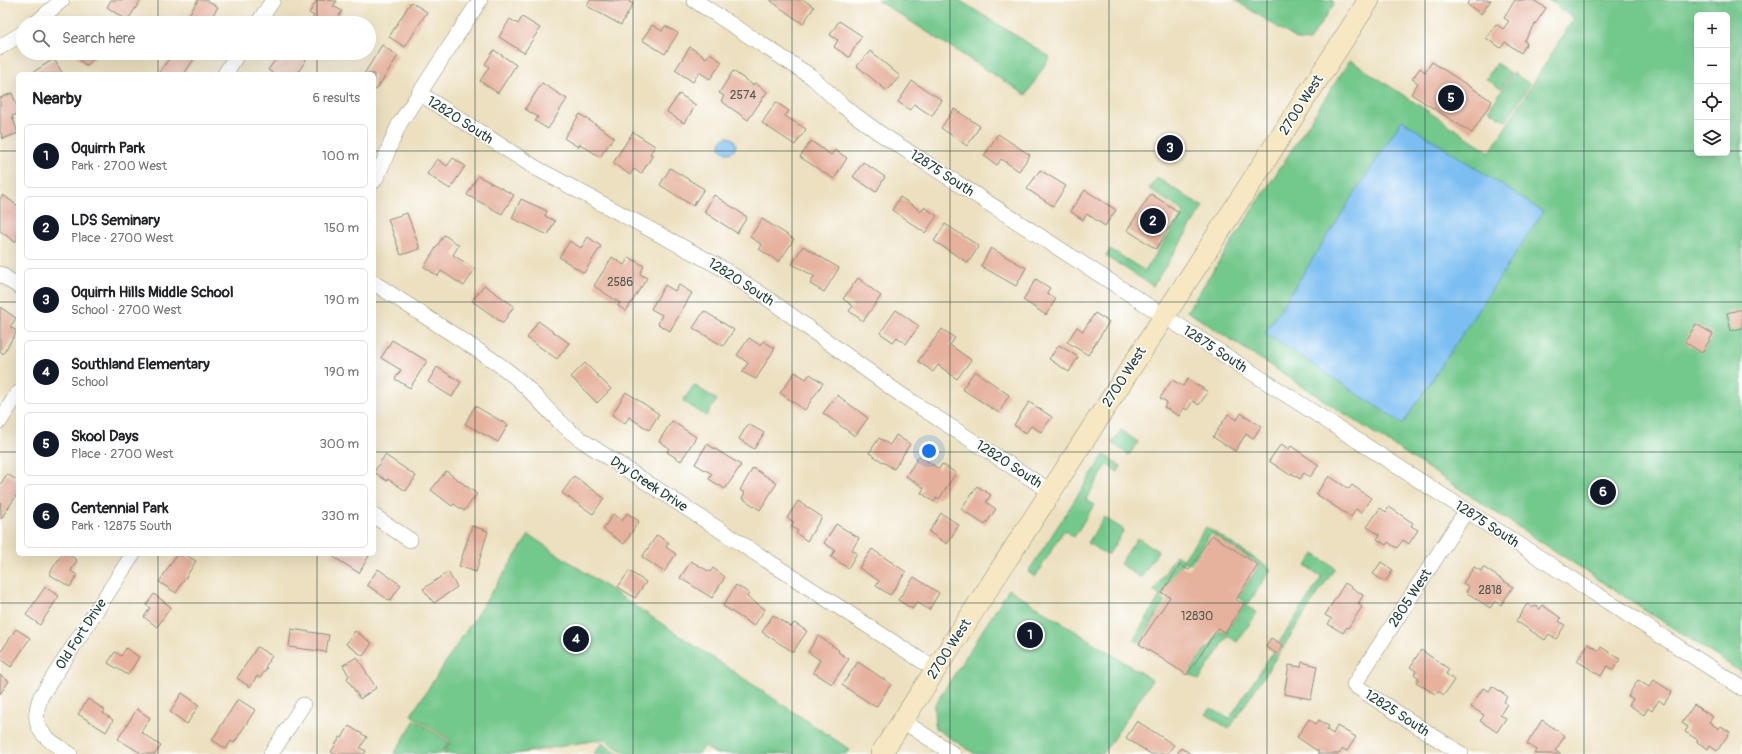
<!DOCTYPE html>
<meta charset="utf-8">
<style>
body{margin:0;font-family:Pangolin,sans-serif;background:#f6f6f6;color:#202124}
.controls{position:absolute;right:12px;top:12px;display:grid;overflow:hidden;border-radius:6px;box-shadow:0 4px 16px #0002}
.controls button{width:36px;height:36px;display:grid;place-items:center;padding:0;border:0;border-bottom:1px solid #e0e0e0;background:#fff;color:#202124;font:20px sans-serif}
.you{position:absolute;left:929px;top:451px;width:14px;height:14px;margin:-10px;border:3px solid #fff;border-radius:50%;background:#1a73e8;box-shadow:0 0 0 6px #1a73e833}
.badge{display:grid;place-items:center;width:26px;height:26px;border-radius:50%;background:#111827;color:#fff;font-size:13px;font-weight:700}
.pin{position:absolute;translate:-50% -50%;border:2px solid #fff;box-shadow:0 1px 4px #0006}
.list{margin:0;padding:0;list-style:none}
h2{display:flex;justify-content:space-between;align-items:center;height:52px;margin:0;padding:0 16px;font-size:17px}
h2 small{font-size:13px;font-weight:400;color:#757577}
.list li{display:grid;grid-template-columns:26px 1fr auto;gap:12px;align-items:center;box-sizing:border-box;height:64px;margin:0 8px 8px;padding:0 8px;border:1px solid #e0e0e0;border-radius:6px}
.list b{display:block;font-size:15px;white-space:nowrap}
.list p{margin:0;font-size:13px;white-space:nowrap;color:#757577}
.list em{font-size:13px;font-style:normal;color:#757577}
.icon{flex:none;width:22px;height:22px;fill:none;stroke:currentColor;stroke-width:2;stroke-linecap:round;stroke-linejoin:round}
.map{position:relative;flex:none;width:1742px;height:754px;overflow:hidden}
.search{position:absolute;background:#fff;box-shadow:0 4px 16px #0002;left:16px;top:16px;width:360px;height:44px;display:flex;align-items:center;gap:10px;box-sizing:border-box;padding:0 14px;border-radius:22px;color:#757577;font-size:15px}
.panel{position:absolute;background:#fff;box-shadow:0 4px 16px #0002;left:16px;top:72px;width:360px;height:484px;border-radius:6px}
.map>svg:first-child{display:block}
.green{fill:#73c88c;stroke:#498260;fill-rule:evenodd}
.water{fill:#7cbef2;stroke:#4e7e93}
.building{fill:#e6b19d}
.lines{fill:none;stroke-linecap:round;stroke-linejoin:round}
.minor-casing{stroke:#868e7a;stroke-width:16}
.secondary-casing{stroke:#868e7a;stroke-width:22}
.minor{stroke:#fff;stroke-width:15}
.secondary{stroke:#f7e8c3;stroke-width:21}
.grid{fill:none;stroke:#1f3d34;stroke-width:1;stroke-opacity:0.55}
.labels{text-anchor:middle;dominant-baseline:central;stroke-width:3.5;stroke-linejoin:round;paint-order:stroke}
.number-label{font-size:12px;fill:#515a4e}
.street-label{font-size:14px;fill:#1f3d34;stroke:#fff}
</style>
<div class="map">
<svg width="1742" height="754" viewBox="0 0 1742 754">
<rect width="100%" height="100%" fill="#fff"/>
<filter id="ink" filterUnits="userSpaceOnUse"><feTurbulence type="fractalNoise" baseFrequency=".025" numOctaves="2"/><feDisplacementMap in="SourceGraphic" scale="8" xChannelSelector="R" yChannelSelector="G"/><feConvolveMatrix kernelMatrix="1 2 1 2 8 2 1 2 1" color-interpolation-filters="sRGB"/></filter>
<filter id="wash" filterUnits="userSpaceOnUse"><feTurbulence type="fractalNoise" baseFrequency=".012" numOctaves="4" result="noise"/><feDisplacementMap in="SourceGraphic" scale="16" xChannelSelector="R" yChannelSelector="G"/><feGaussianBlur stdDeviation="0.9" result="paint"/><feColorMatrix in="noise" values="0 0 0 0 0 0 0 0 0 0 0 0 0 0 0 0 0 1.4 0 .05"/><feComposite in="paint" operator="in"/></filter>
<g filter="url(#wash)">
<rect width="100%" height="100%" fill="#ece0c0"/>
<!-- green -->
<path class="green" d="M877 0H959L1050 57 1026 95Z
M1235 0H1332L1334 4 1309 41 1298 40Z
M1549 0H1742V673L1187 311 1350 60 1490 152 1574 18ZM1697 15H1727V153H1697Z
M1496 63 1511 73 1501 88 1486 79Z
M1513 73 1530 84 1506 121 1489 110Z
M1157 178 1203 207 1153 286 1106 256 1110 249 1145 271 1184 212 1149 189Z
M694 385 717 400 706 416 683 401Z
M1121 430 1138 442 1129 455 1112 443Z
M1104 455 1121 466 1118 472 1107 465 1086 499 1094 505 1074 537 1064 530 1035 577 1028 572Z
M1104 517 1124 530 1108 555 1088 543Z
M1206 527 1271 569 1247 606 1257 613 1237 642 1228 636 1199 680 1189 674 1206 648 1208 649 1219 631 1225 633 1245 602 1238 597 1260 565 1211 533 1191 564 1184 561 1160 598 1165 601 1140 643 1134 639 1160 596 1154 591 1176 555 1183 560Z
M529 535 849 749 846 754H716L704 746 698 754H627L603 739 516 754H443L451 741 411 715Z
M1137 538 1158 551 1141 578 1120 564Z
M1314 554 1335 568 1229 729 1206 714 1211 708 1229 719 1322 577 1306 566Z
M1009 589 1152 680 1103 754H975L935 728 934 706Z
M415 720 449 742 441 754H394Z
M602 743 619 754H594Z"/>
<!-- water -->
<path class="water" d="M1402 120 1543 212 1403 424 1265 333Z
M720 145a8 8 0 1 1 16 0a8 8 0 1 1-16 0Z"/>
<g id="blocks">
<!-- building -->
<path class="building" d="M111 0H141L127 21 107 7Z
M198 0H206L218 7 208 23H184Z
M317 0 337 1 333 6 342 11 335 23H310L314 16 309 13Z
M590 0 617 1 627 0 633 4 621 25 587 6Z
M771 0H804L814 7 803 24 771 1Z
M1470 0H1491L1481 14 1467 4Z
M1515 0H1533L1546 8 1524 41 1527 43 1521 53 1505 42 1501 48 1486 38 1496 24 1503 29 1509 21 1504 18Z
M411 2 427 12 405 47 389 37Z
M522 17 540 28 524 53 499 37 510 19 518 24Z
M839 21 862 36 849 57 834 47 838 40 830 35Z
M652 25 662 31 665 26 678 33 665 54 642 40Z
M382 45 398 56 376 90 374 89V74H364Z
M690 47 706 58 710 53 722 62 710 79 699 72 693 82 675 70Z
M494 50 516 65 498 93 480 81 489 67 485 64Z
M870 51 900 76 887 91 857 66Z
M73 53H100L86 66Z
M173 53H198L184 74H158Z
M286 53H303L301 56 306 60 297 74H274L268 70 278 56 282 59Z
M54 59 63 74H30Z
M1432 62 1492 101 1472 133 1411 94 1418 83 1412 79 1420 68 1425 72Z
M733 71 753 85 755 83 767 92 748 120 721 101 724 96 719 93Z
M912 81 942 100 932 116 914 104 910 110 898 102Z
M542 83 567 99 548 129 535 121 538 117 525 109Z
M12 93 18 108V114L12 116 18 133 3 139 0 131V98Z
M679 94 696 105 684 123 667 112Z
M776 102 789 111 785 116 806 129 795 145 762 123Z
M954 109 980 126 967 146 941 128Z
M580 114 614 137 600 157 580 144 578 147 564 138Z
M633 132 655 146 650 154 653 155 641 174 634 169 630 175 613 163Z
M998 134 1030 155 1019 171 1001 159 997 165 984 156Z
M811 141 831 155 835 150 847 158 834 179 800 157Z
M453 158 465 166 450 189 427 174 437 159 447 166Z
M863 162 885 177 876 192 853 177Z
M670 168 704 189 693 206 660 185Z
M1040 170 1066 186 1053 206 1027 189Z
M478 176 514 195 502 214 467 195Z
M1085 190 1116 210 1105 226 1087 214 1083 220 1070 211Z
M1151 194 1179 212 1156 249 1127 230Z
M3 195 18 206V238L15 242 0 231V199Z
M714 195 747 217 737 233 704 212Z
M900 197 921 211 924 207 937 216 925 233 892 210Z
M521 199 547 211 545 216 555 221 548 235 512 218Z
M407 213 420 249 401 255 388 219Z
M762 219 794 239 779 262 759 249 762 245 750 237Z
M945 224 979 246 968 263 934 241Z
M444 235 459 245 453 255 475 269 464 286 441 271 438 276 424 267Z
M588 237 601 246 584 273 559 257 570 241 581 248Z
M803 246 839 268 824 292 810 284 814 276 792 264Z
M991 248 1026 268 1016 286 981 266Z
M612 257 624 265 629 257 644 266 640 274 647 278 626 311 618 306 620 303 594 286Z
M858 278 881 296 863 321 849 311 853 306 843 299Z
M1036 279 1050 288 1047 293 1056 299 1046 315 1023 300Z
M484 285 514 306 503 323 472 301Z
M665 285 675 291 679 285 692 293 670 331 658 324 662 315 651 309Z
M0 307 16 318 10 327 17 331 3 354 0 351Z
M1742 309V328L1731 331 1727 313Z
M896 310 919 326 906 344 897 337 893 342 880 333Z
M704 311 734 330 723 346 693 328Z
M1095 313 1109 322 1088 355 1067 342 1077 327 1083 331Z
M538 321 569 343 557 359 527 338Z
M1696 324 1713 334 1702 353 1685 342Z
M942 329 955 338 950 345 971 360 957 379 938 365 933 372 918 361Z
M749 338 760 345 763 341 775 348 756 379 742 372 748 363 737 355Z
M392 340 427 361 410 388 395 379 401 370 381 358Z
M1059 345 1078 357 1069 372 1049 359Z
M585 363 611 389 597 403 571 377Z
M437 367 461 382 452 397 428 382Z
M975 371 1009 395 999 413 962 389Z
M795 372 806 379 810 374 823 383 805 410 780 393Z
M1188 379 1208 392 1199 405 1193 401 1187 410 1184 408 1179 416 1164 407 1167 402 1160 398 1172 380 1183 386Z
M626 392 659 414 649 430 629 417 625 423 612 415Z
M837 395 868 418 855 436 823 413Z
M1029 402 1052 417 1041 432 1031 426 1026 433 1014 425Z
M475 406 508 425 498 442 465 424Z
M1241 413 1261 426 1253 439 1246 434 1235 451 1213 437 1228 414 1237 420Z
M672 421 696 437 681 461 667 452 669 448 659 441Z
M748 424 764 433 754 449 739 439Z
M896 435 910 444 894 469 869 453 879 438 890 445Z
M707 444 741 465 725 489 709 479 712 474 695 464Z
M1281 444 1289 449 1291 446 1319 465 1310 477 1304 473 1300 479 1291 473 1290 475 1269 461Z
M385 455 416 476 406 491 388 479 387 481 374 472Z
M919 456 939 469 942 464 956 473 939 499 937 497 934 502 921 493 924 488 906 476Z
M753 468 777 483 760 510 742 498 745 493 740 490Z
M446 471 477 494 464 511 454 504 452 506 431 490Z
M7 474 18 481V493L1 519 0 485Z
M574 476 604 498 593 514 562 493Z
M1329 476 1349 489 1352 485 1371 498 1361 513 1356 509 1351 517 1316 494Z
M977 486 991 495 986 502 996 509 985 525 961 509Z
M798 501 822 517 807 541 796 533 798 531 791 526 794 522 787 518Z
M1389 507 1413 523 1411 526 1418 530 1409 544 1403 540 1397 548 1388 542 1386 545 1377 539 1380 535 1367 527 1380 508 1386 512Z
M627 513 639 521 624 544 603 529 613 514 622 521Z
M941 513 959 525 947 544 929 532Z
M836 524 859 538 852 550 857 553 848 568 831 557 835 550 824 543Z
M472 526 488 531 476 572 459 566Z
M657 535 669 543 666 547 676 554 664 572 642 557Z
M1212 535 1258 565 1236 600 1244 604 1225 633 1218 628 1187 675 1139 644 1170 597 1162 593 1180 565 1189 570Z
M872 549 906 572 890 595 876 586 879 581 859 568Z
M62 554H67L77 560 71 571 77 575 70 587 49 574Z
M177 554H184L196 561 176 593 159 582Z
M329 554H365L369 556 359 573Z
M691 561 710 572 713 568 725 577 712 598 680 578Z
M1381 562 1393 570 1385 582 1373 574Z
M1474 567 1481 571 1483 567 1513 587 1501 605 1495 601 1490 608 1466 592 1469 587 1463 583Z
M378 569 401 585 390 601 367 585Z
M629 571 646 582 635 598 618 587Z
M448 572 457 587 434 603 423 589Z
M914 577 939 593 929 610 917 602 912 609 898 600Z
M1345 583 1363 595 1358 604 1362 607 1348 628 1347 627 1343 633 1328 624 1332 619 1325 615Z
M736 585 749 593 747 597 765 609 754 626 723 606Z
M45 587 59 596 40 625 26 615Z
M154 594 171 607 157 627 144 617 150 608 146 605Z
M1527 604 1533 608 1535 606 1540 609 1542 605 1561 618 1559 621 1565 625 1556 639 1549 634 1545 640 1516 621Z
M773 615 791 627 794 623 807 631 793 652 762 632Z
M16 629 30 638 11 667 0 659V653Z
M291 629 329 635 326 652 289 647Z
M355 631 372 643 363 656 346 644Z
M818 636 839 650 838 652 849 659 832 684 813 672 820 660 808 652Z
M1271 638 1283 645 1277 654 1266 647Z
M1588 644 1599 651 1601 647 1620 659 1613 670 1607 666 1601 676 1577 661Z
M257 647 272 656 265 667 267 668 260 678 257 676 250 687 237 678Z
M126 648 139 657 128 675 108 663 115 652 121 656Z
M1421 650 1449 669 1446 674 1454 680 1444 695 1438 691 1435 694 1416 682 1419 678 1414 674 1416 671 1410 667Z
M357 657 376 688 360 699 347 678 349 676 343 665Z
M858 662 891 684 876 707 842 685Z
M1302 662 1317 666 1311 699 1284 694 1289 665 1301 667Z
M0 675 9 681 0 694Z
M1638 680 1649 687 1654 680 1672 692 1664 704 1659 700 1652 711 1648 708 1644 715 1629 705 1633 699 1628 696Z
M1492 686 1507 696 1504 702 1507 704 1500 715 1506 718 1497 732 1480 721 1484 715 1471 707 1483 688 1489 691Z
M182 693 199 705 187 724 170 712Z
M88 699 105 710 103 713 113 720 106 732 78 714Z
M238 699 255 710 234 743 231 741 226 749 212 740Z
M1694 705 1713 717 1709 722 1719 729 1721 726 1730 732 1717 751 1710 746 1708 749 1697 742 1698 740 1685 732 1688 727 1682 723Z
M137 709 150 718 141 732 161 746 155 754H142L118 739Z
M1309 719 1316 724 1319 720 1329 726 1327 730 1333 734 1337 726 1356 737 1347 751 1343 749 1339 754H1318L1319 752 1297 737Z
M1542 720 1565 736 1555 751 1561 754H1534L1537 750 1527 744Z
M1137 721 1174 745 1167 754H1151L1126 738Z
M349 726 367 737 360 748 366 751 364 754H334L331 752 340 737 342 738Z
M1181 748 1191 754H1177Z"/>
</g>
</g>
<g filter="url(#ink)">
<use href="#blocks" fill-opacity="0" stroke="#868e7a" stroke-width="1"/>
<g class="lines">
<defs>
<path id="minor" d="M694 0 812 77 843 106 878 132 1742 688
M36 23 62 0
M258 23 273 0
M0 47 23 33
M225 74 238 53
M419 93 536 168 720 267 767 298 900 394 1050 491
M374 181C385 163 390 142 400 123L480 0
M0 274 18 286
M374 283 491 359C503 367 515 376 525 386 545 406 562 427 586 443L936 670
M0 421 18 393
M374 516 410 540
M903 721 953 754
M70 754C45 738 28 729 41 696L133 554
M271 754 303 705
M1461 754 1354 685 1466 511"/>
<path id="secondary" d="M881 754 1369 0"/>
</defs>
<!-- minor casing -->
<use href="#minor" class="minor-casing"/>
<!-- secondary casing -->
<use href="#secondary" class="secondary-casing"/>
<!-- minor -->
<use href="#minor" class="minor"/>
<!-- secondary -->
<use href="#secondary" class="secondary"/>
</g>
</g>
<!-- grid -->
<path class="grid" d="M158 0V23M317 0V23M475 0V754M633 0V754M792 0V754M950 0V754M1109 0V754M1267 0V754M1425 0V754M1584 0V754M158 53V74M317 53V74M0 151H18M374 151H1697M1727 151H1742M0 302H18M374 302H1742M0 452H18M374 452H1742M158 554V754M317 554V754M0 603H1742"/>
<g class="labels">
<!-- number labels -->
<g class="number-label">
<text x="743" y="95">2574</text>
<text x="620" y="282">2586</text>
<text x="1490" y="590">2818</text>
<text x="1197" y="616">12830</text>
</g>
<!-- street labels -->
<g class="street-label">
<text transform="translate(1301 105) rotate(-57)">2700 West</text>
<text transform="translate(460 120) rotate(33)">12820 South</text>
<text transform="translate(942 173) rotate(33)">12875 South</text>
<text transform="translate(741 282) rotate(33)">12820 South</text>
<text transform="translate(1215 349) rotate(33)">12875 South</text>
<text transform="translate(1124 377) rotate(-57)">2700 West</text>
<text transform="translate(1009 464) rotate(33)">12820 South</text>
<text transform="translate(649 484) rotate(33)">Dry Creek Drive</text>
<text transform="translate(1487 524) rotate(33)">12875 South</text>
<text transform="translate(1410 598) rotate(-57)">2805 West</text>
<text transform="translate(81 634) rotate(-57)">Old Fort Drive</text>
<text transform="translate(949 649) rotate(-57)">2700 West</text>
<text transform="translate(1397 713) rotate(33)">12825 South</text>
</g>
</g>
</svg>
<div class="controls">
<button>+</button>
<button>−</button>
<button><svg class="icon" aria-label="locate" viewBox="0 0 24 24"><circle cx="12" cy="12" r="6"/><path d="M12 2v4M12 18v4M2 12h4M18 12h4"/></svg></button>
<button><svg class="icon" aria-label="layers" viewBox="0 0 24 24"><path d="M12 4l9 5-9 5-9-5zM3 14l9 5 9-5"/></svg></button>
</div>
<div class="you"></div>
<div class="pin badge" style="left:1030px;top:635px">1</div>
<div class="pin badge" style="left:1153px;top:221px">2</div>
<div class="pin badge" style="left:1170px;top:148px">3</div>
<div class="pin badge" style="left:576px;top:639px">4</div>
<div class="pin badge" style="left:1451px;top:98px">5</div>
<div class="pin badge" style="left:1603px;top:492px">6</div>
<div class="search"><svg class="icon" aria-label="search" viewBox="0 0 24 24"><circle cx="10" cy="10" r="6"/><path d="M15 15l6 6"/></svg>Search here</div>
<section class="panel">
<h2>Nearby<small>6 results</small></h2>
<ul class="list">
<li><span class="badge">1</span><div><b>Oquirrh Park</b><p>Park · 2700 West</p></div><em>100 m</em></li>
<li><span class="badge">2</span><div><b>LDS Seminary</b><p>Place · 2700 West</p></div><em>150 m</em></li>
<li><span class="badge">3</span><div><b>Oquirrh Hills Middle School</b><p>School · 2700 West</p></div><em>190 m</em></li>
<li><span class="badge">4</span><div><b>Southland Elementary</b><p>School</p></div><em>190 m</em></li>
<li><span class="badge">5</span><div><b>Skool Days</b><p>Place · 2700 West</p></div><em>300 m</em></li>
<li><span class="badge">6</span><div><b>Centennial Park</b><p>Park · 12875 South</p></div><em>330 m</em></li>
</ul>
</section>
</div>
